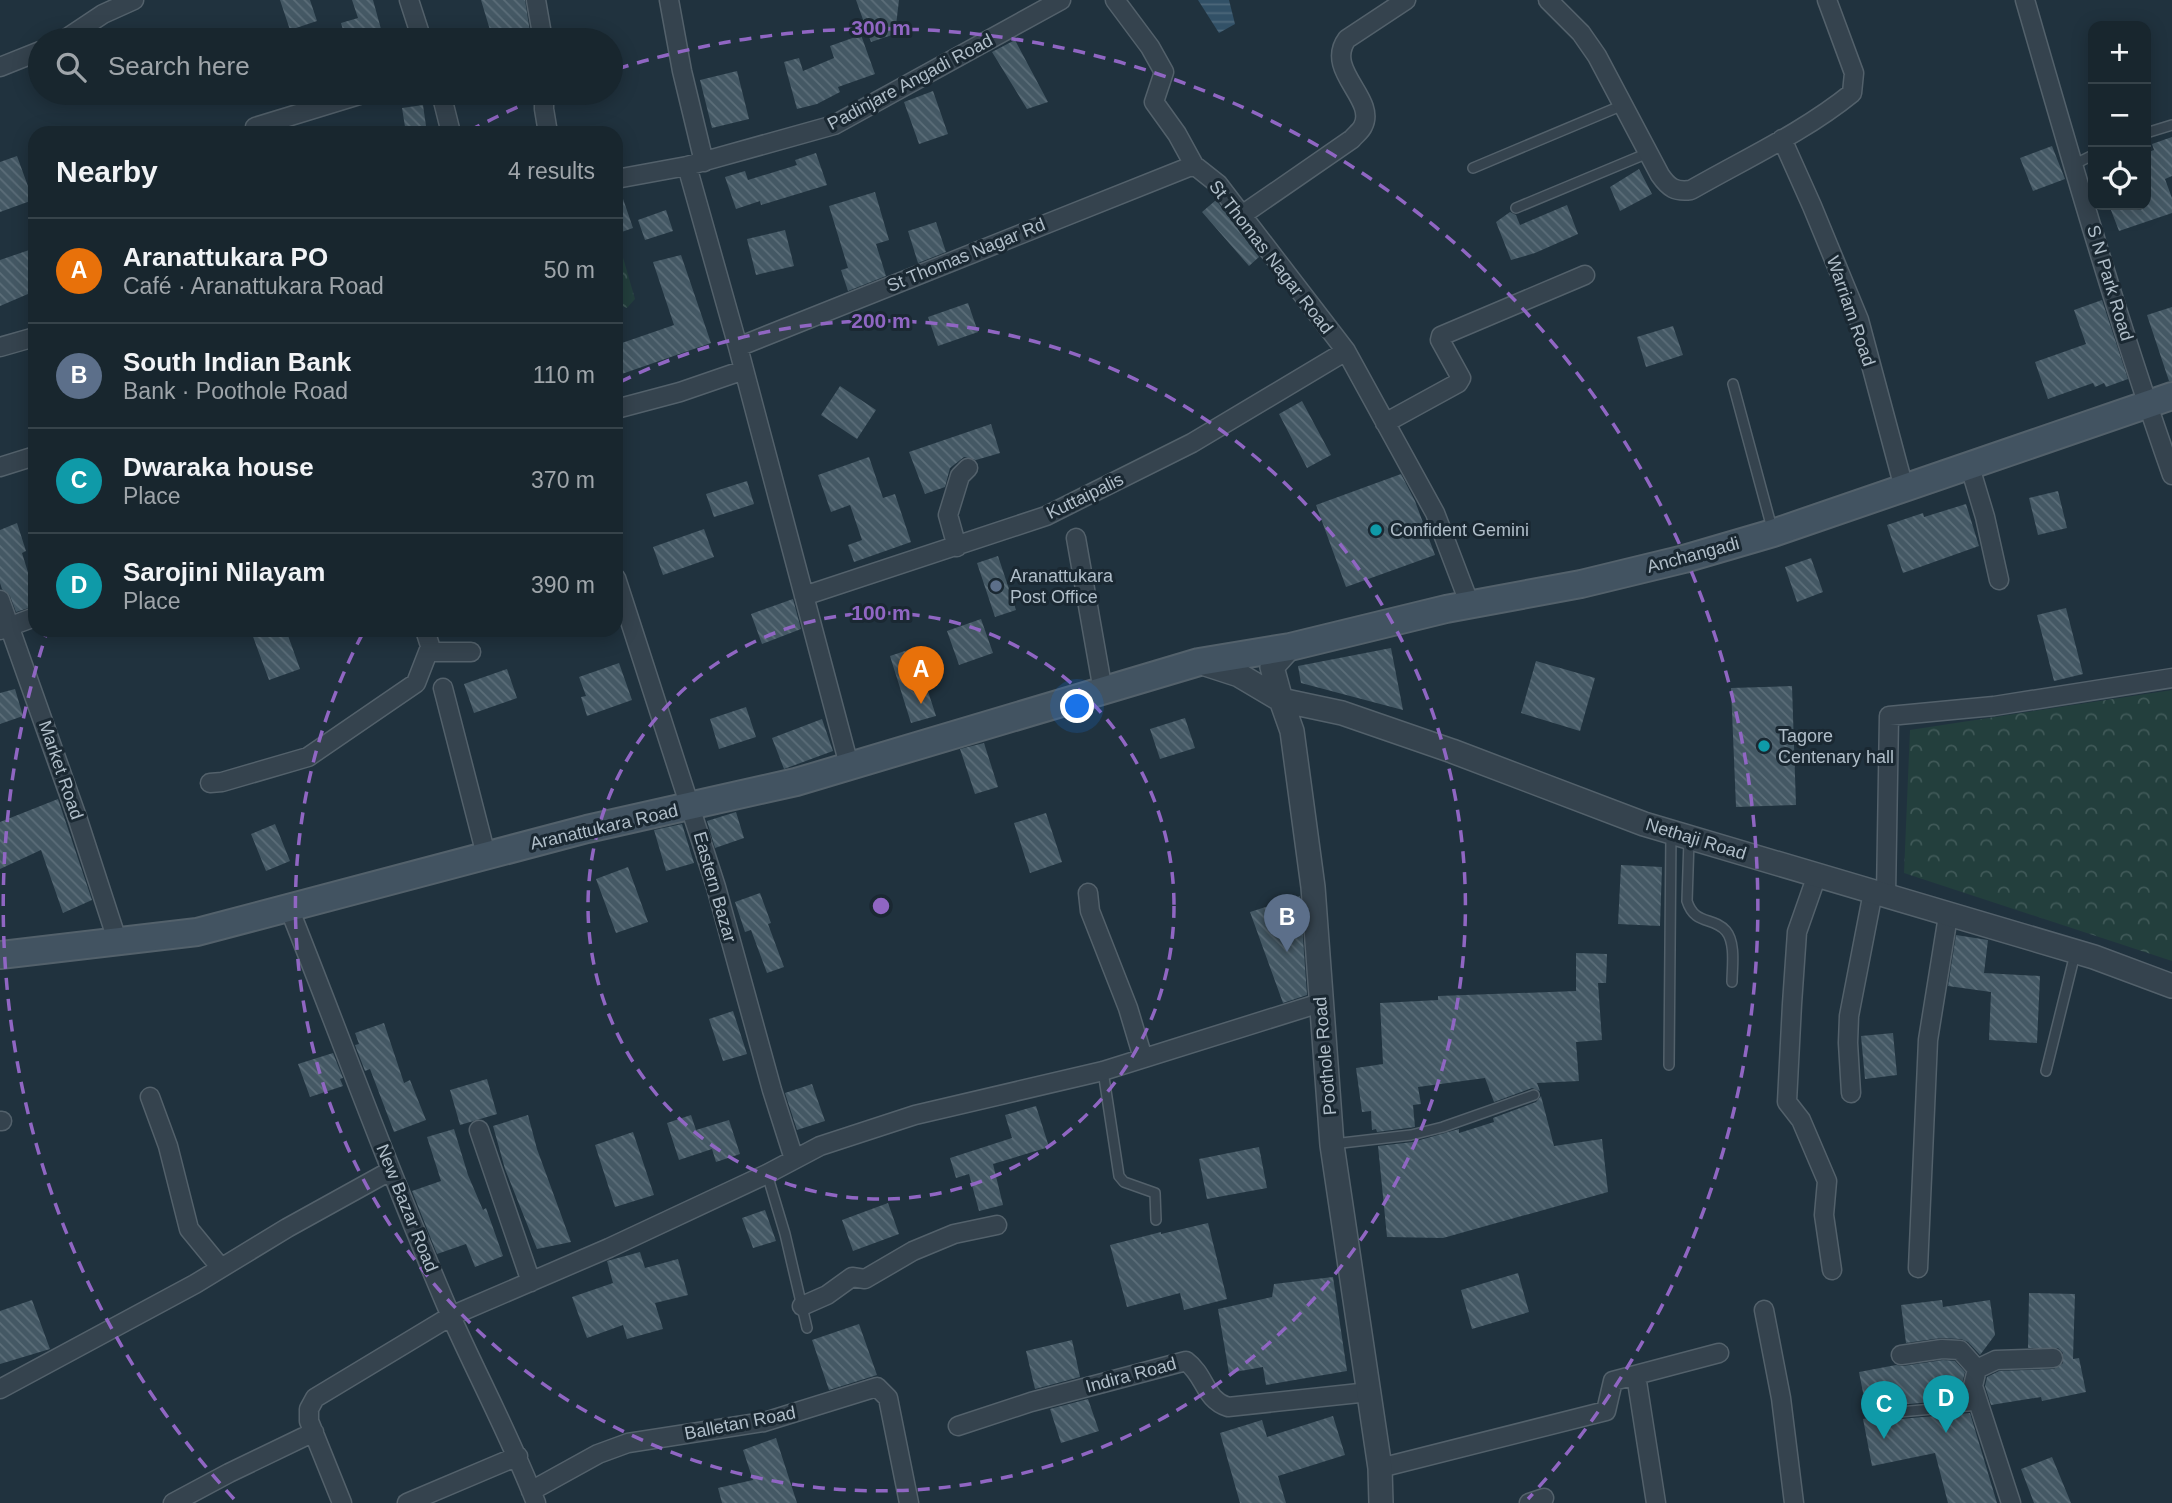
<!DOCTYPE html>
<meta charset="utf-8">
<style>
body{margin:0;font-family:Helvetica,sans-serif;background:#25323a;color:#f1f3f6}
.controls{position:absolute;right:21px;top:21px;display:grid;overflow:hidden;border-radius:14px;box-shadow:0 4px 18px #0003}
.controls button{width:63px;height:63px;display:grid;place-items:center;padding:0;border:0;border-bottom:2px solid #36434a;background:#18262e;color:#f1f3f6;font:35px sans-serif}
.you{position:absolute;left:1078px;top:707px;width:24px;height:24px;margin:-18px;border:5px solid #fff;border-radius:50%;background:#1a73e8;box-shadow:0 0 0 10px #1a73e833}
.badge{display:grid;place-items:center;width:46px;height:46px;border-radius:50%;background:#0b8043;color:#fff;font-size:23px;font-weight:700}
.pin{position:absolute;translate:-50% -58px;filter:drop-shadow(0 2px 4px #0008)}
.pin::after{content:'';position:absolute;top:37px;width:24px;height:21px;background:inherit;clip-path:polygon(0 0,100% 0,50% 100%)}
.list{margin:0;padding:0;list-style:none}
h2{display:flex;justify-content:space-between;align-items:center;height:91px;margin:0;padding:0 28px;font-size:30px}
h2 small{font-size:23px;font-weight:400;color:#9fa5aa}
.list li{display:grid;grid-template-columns:46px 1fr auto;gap:21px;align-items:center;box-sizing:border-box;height:105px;padding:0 28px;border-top:2px solid #36434a}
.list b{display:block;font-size:26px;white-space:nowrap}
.list p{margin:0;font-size:23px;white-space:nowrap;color:#9fa5aa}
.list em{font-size:23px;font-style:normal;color:#9fa5aa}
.icon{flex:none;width:38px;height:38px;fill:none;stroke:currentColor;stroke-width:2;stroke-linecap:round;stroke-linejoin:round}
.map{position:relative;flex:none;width:2172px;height:1503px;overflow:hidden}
.search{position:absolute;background:#18262e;box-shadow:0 4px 18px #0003;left:28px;top:28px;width:595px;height:77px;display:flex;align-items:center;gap:18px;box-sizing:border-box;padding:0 24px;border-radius:38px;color:#9fa5aa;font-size:26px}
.panel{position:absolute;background:#18262e;box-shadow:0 4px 18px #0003;left:28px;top:126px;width:595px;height:511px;border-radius:21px}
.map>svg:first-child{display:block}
.park{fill:url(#park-crowns)}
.water{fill:url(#water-rules)}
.building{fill:url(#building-back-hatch)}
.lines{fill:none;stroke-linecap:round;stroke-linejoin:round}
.service-casing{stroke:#53616b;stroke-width:12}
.minor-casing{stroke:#53616b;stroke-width:21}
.tertiary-casing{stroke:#53616b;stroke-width:26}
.secondary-casing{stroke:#53616b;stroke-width:30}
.service{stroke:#35434e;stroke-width:9}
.minor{stroke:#35434e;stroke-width:18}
.tertiary{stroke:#35434e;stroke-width:23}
.secondary{stroke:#425361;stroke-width:26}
.ring{fill:none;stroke:#9066c3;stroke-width:3.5;stroke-dasharray:12 9}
.culture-dot{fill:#0f9aa8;stroke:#1a2832;stroke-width:2.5}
.service-dot{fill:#5c6f8a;stroke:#1a2832;stroke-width:2.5}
.labels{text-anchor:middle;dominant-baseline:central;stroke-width:6;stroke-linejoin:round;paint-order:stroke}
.street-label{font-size:18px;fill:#b0bec9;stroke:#1a2832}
.poi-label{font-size:18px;fill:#b0bec9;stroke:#1a2832;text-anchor:start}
.centre{fill:#9066c3;stroke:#1a2832;stroke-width:3.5}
.ring-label{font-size:21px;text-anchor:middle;font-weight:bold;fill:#9066c3;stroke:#1a2832;stroke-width:6;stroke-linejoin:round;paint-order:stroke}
</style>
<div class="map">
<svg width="2172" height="1503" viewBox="0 0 2172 1503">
<defs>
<pattern id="park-crowns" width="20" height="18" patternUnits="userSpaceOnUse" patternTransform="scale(1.75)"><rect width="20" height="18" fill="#233f3d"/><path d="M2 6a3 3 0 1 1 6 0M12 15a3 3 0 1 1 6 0" fill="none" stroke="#405958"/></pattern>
<pattern id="water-rules" width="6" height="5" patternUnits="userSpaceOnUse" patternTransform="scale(1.75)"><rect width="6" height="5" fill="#325167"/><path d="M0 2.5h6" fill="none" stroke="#4d687b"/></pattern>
<pattern id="building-back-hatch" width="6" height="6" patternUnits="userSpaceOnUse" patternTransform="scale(1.75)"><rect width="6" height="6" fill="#445864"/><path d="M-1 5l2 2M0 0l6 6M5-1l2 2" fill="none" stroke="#5c6e79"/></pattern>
</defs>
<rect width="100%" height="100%" fill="#20323e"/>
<!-- park -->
<path class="park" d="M616 250 622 254 635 299 627 308 616 304Z
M2172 690V961L1904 873 1910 730Z"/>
<!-- water -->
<path class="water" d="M1198 0H1229L1235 24 1219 33Z"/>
<!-- building -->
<path class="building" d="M280 0H310L317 21 290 30Z
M352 0H373L384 40H346L341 23 358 18Z
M481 0H525L530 32 493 40Z
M856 0H899L895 34 871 42Z
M861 35 875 74 838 87 840 92 817 104 797 109 784 62 799 58 803 71 834 58 830 46Z
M1015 40 1048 102 1027 109 992 52Z
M737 71 749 119 712 128 700 80Z
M933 91 948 134 919 144 904 102Z
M423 105 427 133H406L402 108Z
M2172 137V176L2165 179 2172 198V213L2119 231 2109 205H2146V153L2154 150 2152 144Z
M2052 146 2065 179 2033 191 2020 158Z
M816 153 827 185 761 205 760 201 736 209 725 177 745 171 748 180 797 165 795 160Z
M17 156 33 200 0 212V162Z
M1639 169 1652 194 1620 211 1610 187Z
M616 190H620L633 228 616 234Z
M875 192 889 240 876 244 886 276 848 291 841 270 848 268 829 206Z
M1216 200 1259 257 1249 266 1202 212Z
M1567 205 1578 234 1535 253 1511 260 1496 222 1510 212 1516 215 1520 225Z
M666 210 673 231 645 240 638 220Z
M936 222 946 252 918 263 908 231Z
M785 230 794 266 756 275 747 239Z
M35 248V291L0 306V260Z
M681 255 711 343 616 376V345L674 325 653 262Z
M2102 300 2128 379 2106 387 2104 383 2095 387 2093 383 2048 399 2035 362 2086 344 2074 310Z
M968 303 978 332 938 346 928 317Z
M2172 307V381H2169L2147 315Z
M1673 326 1683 355 1646 367 1637 337Z
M840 386 876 410 857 439 821 415Z
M1302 401 1331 455 1307 468 1279 414Z
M991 424 1000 453 976 460 964 457 950 468 945 487 925 494 909 452Z
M869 457 883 498 895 494 911 542 854 562 848 545 862 540 850 505 831 512 818 475Z
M1401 474 1415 501 1435 555 1346 587 1316 505Z
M747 481 754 504 714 517 706 494Z
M2058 491 2067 528 2038 535 2029 498Z
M1966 504 1979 546 1903 573 1887 525 1923 513 1924 517Z
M17 523 26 551 22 553 35 595V606L16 612 10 596 2 589 0 583V530Z
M704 529 714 557 663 575 653 547Z
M998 556 1016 610 995 617 977 563Z
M1811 558 1823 592 1797 602 1785 567Z
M793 599 801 629 762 644 751 614Z
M2066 608 2083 674 2054 681 2037 615Z
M981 619 993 653 959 665 947 631Z
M263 630H286L300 669 269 680 252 634Z
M914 648 936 716 911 723 890 656Z
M1391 648 1403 710 1301 683 1298 666Z
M1536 661 1595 678 1580 731 1521 713Z
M619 663 632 700 587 716 581 697 586 696 579 677Z
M507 669 517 698 474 713 464 684Z
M1792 686 1796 805 1736 807 1731 688Z
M15 689 23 716 0 724V693Z
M746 707 756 737 719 749 710 719Z
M1185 718 1195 748 1160 759 1150 729Z
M822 719 833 751 784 769 772 738Z
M984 743 998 787 975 794 960 749Z
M58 799 92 900 63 913 41 850 0 869V822Z
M736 812 744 838 715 848 707 821Z
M1046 813 1062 862 1030 873 1014 823Z
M275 824 290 861 266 871 251 834Z
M682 824 694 863 666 871 654 830Z
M1621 865 1662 867 1660 926 1618 924Z
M628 867 648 922 616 933 596 879Z
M760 893 771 923 768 924 784 967 767 973 751 930 745 932 735 902Z
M1300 896 1307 995 1283 1003 1250 912Z
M1956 935 1988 940 1984 973 2040 976 2037 1043 1989 1040 1991 992 1948 986Z
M1576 953 1607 954 1606 983H1598L1602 1040 1576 1042 1579 1081 1537 1083 1540 1091 1532 1088 1494 1102 1485 1078 1418 1087 1421 1104 1413 1105 1415 1127 1377 1132 1376 1129 1372 1130 1371 1111 1362 1112 1356 1068 1383 1064 1380 1003 1438 1000V996L1576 991Z
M733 1011 747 1054 723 1061 709 1019Z
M384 1023 404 1083 410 1080 426 1120 394 1132 370 1069 365 1071 355 1045 359 1044 355 1033Z
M1893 1033 1897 1075 1865 1079 1861 1036Z
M333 1053 343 1078 340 1079 343 1086 310 1097 298 1064Z
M487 1079 497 1114 460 1125 450 1090Z
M812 1084 825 1121 797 1130 785 1093Z
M1541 1096 1554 1146 1602 1139 1608 1192 1443 1238 1387 1237 1378 1146 1413 1142 1459 1129V1133L1494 1122 1493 1118 1536 1102Z
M1036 1106 1049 1147 993 1164 1003 1205 979 1211 969 1174 956 1178 950 1158 1012 1138 1005 1115Z
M528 1115 537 1149 571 1242 537 1249 505 1169 493 1126Z
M691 1115 696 1130 729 1120 740 1154 716 1162 712 1149 679 1160 667 1123Z
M454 1129 468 1175 483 1210 486 1208 503 1256 475 1267 466 1244 437 1254 412 1191 441 1181 427 1137Z
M633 1132 654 1195 615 1207 595 1145Z
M1259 1147 1267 1188 1207 1199 1199 1159Z
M888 1203 899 1234 853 1251 842 1220Z
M765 1210 776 1241 753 1248 742 1218Z
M1208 1223 1227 1299 1184 1310 1180 1293 1127 1307 1110 1245 1161 1232V1234Z
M640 1252 645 1268 678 1259 688 1295 655 1303 663 1329 627 1339 623 1325 587 1338 572 1297 613 1283 607 1261Z
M1518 1273 1529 1312 1472 1329 1461 1290Z
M1333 1277 1347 1371 1266 1385 1263 1367 1229 1373 1218 1309 1272 1297 1274 1284Z
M2029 1293 2075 1294 2073 1359 2079 1358 2086 1392 2042 1401 2041 1397 1991 1405 1985 1386 1987 1377 1999 1371 2054 1369 2063 1363V1353L2058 1348H2028Z
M32 1300 50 1349 0 1364V1311Z
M1942 1300 1943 1307 1990 1300 1995 1335 1980 1355 1968 1342 1961 1339 1941 1338 1906 1343 1901 1305Z
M859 1324 877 1375 829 1390 812 1340Z
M1072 1340 1080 1377 1035 1389 1026 1351Z
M1943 1360 1955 1361 1965 1372 1962 1384 1965 1399 1898 1405 1893 1408V1415L1900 1419 1970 1413 1997 1503H1948L1935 1453 1872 1466 1863 1419 1868 1418 1859 1372 1896 1365 1903 1366Z
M1088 1399 1099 1431 1061 1443 1050 1409Z
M1333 1416 1345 1455 1278 1476 1286 1503H1240L1220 1433 1262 1420 1267 1437Z
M776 1438 797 1503H722L718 1488 753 1480 743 1450Z
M2052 1457 2071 1503H2034L2021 1469Z"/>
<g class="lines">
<defs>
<path id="service" d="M2146 133 2172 125
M2073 165 2093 155
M1473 168 1623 105
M1516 208 1648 153
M1733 384 1773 532
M1689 840 1687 901C1695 926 1713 916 1726 931 1736 943 1732 968 1732 982
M1669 1065 1671 832
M1103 1071 1119 1176 1124 1182 1155 1193 1156 1220
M2046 1071 2075 954
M1333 1144 1411 1135 1443 1127 1534 1095
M767 1174 785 1234 807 1328
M1899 1412 1979 1405"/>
<path id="minor" d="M409 0 422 40
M536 0 543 40
M669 0 682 71 704 162
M1115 0 1150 47 1164 72 1154 102 1177 134 1194 165 1218 184 1346 351 1435 513 1470 605
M1548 0 1581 33 1597 56 1660 175C1669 188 1675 192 1691 190 1745 159 1804 132 1852 93L1854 73 1827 0
M2025 0C2071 159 2117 319 2172 475
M64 40 103 14 134 0
M0 67 40 51
M441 93 451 133
M544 93V109L548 133
M255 127 366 93
M1782 139 1812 206 1859 320 1904 488
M687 166 834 125 1061 0
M616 179 687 166 738 347 849 765
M1242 215 1352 139C1355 135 1361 131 1363 126 1377 99 1324 70 1347 39L1406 0
M0 347 35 337
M738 347 1194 165
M616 409 680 392 744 370
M1385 423 1458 383 1461 378 1440 340 1441 336 1585 275
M0 467 35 456
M1970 467 1985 517 1999 580
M1076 538 1103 691
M957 547 948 515 960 476 968 468
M616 578 716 887 772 1090 794 1159
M804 596 1046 516 1192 443 1346 351
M0 600 77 817 118 943
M0 630 35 617
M425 630 432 652H471
M443 688 486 855
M210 783 222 782 308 757 416 683 430 647
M1817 875 1797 932 1792 1004 1787 1102 1801 1120 1827 1181 1824 1215 1832 1270
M1088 893 1090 911 1128 1008 1143 1058
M1886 896 1889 716 1994 706 2172 678
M289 908C343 1043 392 1180 450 1314 478 1377 511 1438 536 1503
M1851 1093 1848 1043 1849 1016 1873 892
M150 1097 168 1146 189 1229 221 1268
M0 1121H2
M479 1130 531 1282
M1918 1268 1928 1040 1948 916
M802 1306 827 1295 852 1277 865 1279 913 1251 954 1234 997 1225
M1764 1310 1781 1398 1794 1503
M1901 1355 1942 1349 1960 1350 1977 1369
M1636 1375 1656 1503
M0 1389 195 1284 287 1228 390 1171
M958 1426 1031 1402 1186 1361C1206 1376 1204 1399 1228 1407L1369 1392
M1380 1468 1606 1411 1613 1381 1719 1353
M531 1491 598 1454 628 1443 764 1422 877 1387 888 1398 909 1503
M173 1503 229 1473 314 1432
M342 1503 309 1421V1409L315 1398 451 1316 609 1248 767 1174 820 1146 915 1115 1103 1071 1320 1003
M407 1503 518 1456
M1529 1503 1544 1498
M2011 1503 1973 1386 1977 1369 1996 1360 2053 1358"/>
<path id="tertiary" d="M1290 647 1272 667 1281 700 1342 713 1452 751 1644 824 2094 957 2172 986
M1199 662 1239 675 1281 700 1292 731 1313 887 1332 1145 1380 1468 1381 1503"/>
<path id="secondary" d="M0 955 197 932 587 829 796 782 1199 662 1290 647 1446 609 1581 584 1684 559 1773 533 2172 396"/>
</defs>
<!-- service casing -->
<use href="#service" class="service-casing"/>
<!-- minor casing -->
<use href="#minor" class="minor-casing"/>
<!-- tertiary casing -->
<use href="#tertiary" class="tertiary-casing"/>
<!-- secondary casing -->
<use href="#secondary" class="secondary-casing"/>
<!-- service -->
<use href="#service" class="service"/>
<!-- minor -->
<use href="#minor" class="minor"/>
<!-- tertiary -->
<use href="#tertiary" class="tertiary"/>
<!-- secondary -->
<use href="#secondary" class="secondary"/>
</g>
<!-- distance rings -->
<g class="ring">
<circle cx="881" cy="906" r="293"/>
<path d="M620 382A585 585 0 1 1 364 631"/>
<path d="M234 1499A878 878 0 0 1 46 635M469 131A878 878 0 0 1 545 95M617 69A878 878 0 0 1 1528 1499"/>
</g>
<!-- markers -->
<g class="culture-dot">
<circle cx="1376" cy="530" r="7"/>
<circle cx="1764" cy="746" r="7"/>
</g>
<circle class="service-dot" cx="996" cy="586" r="7"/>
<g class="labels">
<!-- street labels -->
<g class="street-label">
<text transform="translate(910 82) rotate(-28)">Padinjare Angadi Road</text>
<text transform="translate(966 255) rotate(-22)">St Thomas Nagar Rd</text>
<text transform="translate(1271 257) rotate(52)">St Thomas Nagar Road</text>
<text transform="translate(2110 283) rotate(73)">S N Park Road</text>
<text transform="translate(1851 311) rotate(71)">Warriam Road</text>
<text transform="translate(1085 496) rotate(-26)">Kuttaipalis</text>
<text transform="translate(1693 555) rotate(-15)">Anchangadi</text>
<text transform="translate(61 770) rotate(71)">Market Road</text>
<text transform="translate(604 827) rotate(-13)">Aranattukara Road</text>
<text transform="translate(1696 839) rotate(17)">Nethaji Road</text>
<text transform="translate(715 887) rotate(74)">Eastern Bazar</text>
<text transform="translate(1325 1056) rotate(-95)">Poothole Road</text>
<text transform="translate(407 1208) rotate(68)">New Bazar Road</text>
<text transform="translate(1131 1375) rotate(-15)">Indira Road</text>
<text transform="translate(740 1423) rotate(-11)">Balletan Road</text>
</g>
<!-- poi labels -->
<g class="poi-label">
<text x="1390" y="530">Confident Gemini</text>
<text x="1010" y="576">Aranattukara<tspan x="1010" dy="21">Post Office</tspan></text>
<text x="1778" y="736">Tagore<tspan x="1778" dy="21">Centenary hall</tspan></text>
</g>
</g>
<circle cx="881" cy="906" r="10" class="centre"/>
<g class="ring-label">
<text x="881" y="35">300 m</text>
<text x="881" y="328">200 m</text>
<text x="881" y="620">100 m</text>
</g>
</svg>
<div class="controls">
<button>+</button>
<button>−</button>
<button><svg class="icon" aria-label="locate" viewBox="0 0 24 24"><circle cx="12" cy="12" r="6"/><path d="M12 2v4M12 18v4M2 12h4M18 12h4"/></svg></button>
</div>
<div class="you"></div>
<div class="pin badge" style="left:921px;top:704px;background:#e8710a">A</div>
<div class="pin badge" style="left:1287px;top:952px;background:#5c6f8a">B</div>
<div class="pin badge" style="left:1884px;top:1439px;background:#0f9aa8">C</div>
<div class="pin badge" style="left:1946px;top:1433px;background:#0f9aa8">D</div>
<div class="search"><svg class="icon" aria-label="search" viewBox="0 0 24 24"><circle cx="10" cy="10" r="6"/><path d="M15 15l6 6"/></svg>Search here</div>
<section class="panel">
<h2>Nearby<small>4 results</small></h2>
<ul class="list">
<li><span class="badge" style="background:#e8710a">A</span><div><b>Aranattukara PO</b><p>Café · Aranattukara Road</p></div><em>50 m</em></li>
<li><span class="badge" style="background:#5c6f8a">B</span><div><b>South Indian Bank</b><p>Bank · Poothole Road</p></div><em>110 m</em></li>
<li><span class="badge" style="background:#0f9aa8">C</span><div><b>Dwaraka house</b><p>Place</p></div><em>370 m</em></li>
<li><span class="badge" style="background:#0f9aa8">D</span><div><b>Sarojini Nilayam</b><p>Place</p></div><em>390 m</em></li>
</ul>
</section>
</div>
